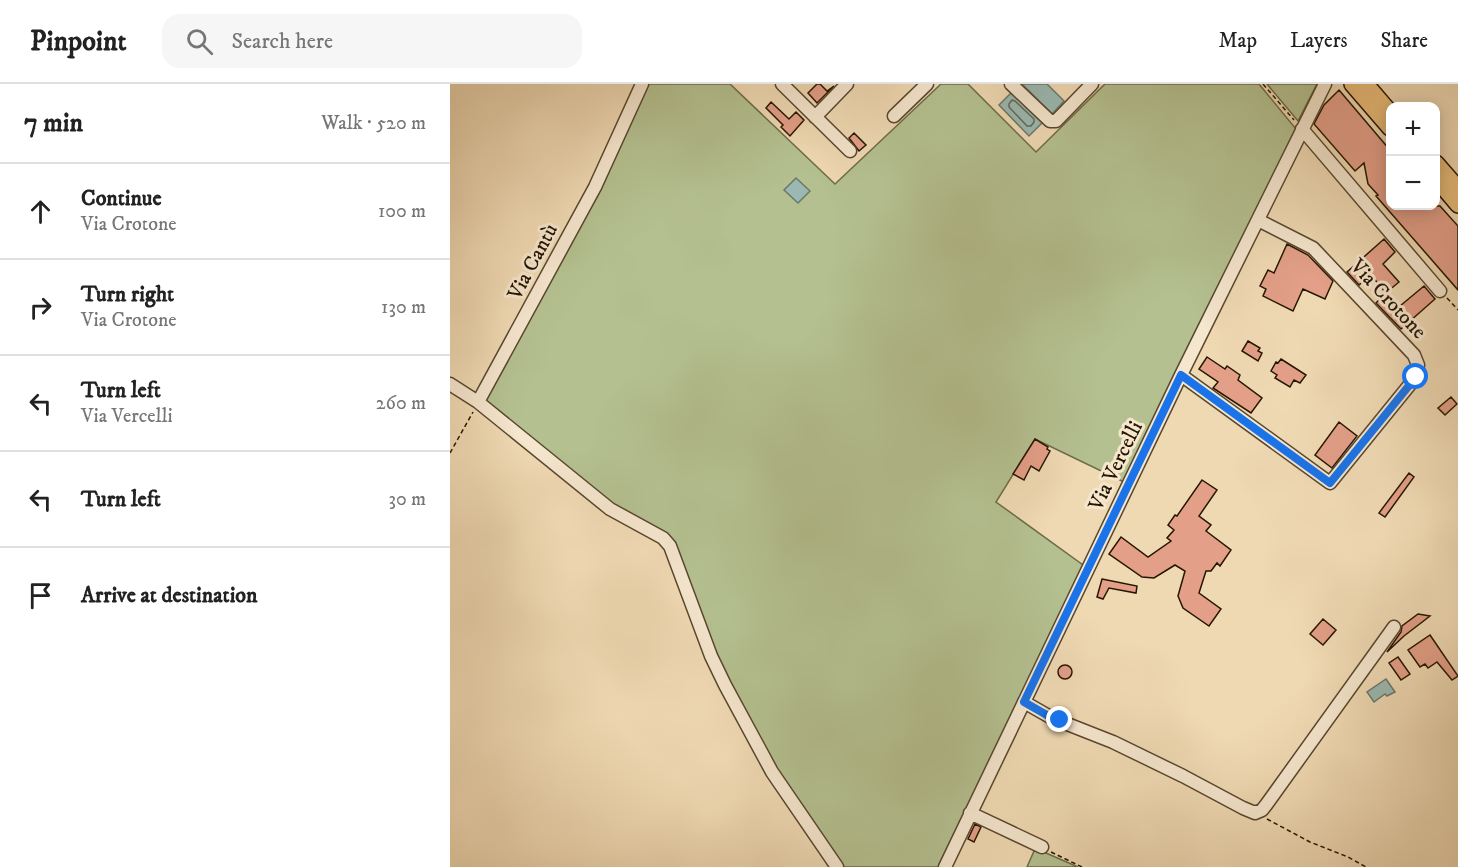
<!DOCTYPE html>
<meta charset="utf-8">
<style>
body{margin:0;font-family:"IM FELL DW Pica",serif;background:#f6f6f6;color:#222}
.controls{position:absolute;right:18px;top:18px;display:grid;overflow:hidden;border-radius:12px;box-shadow:0 3px 15px #0003}
.controls button{width:54px;height:54px;display:grid;place-items:center;padding:0;border:0;border-bottom:2px solid #e0e0e0;background:#fff;color:#222;font:30px sans-serif}
.stop{position:absolute;width:18px;height:18px;margin:-14px;border:4px solid #1a73e8;border-radius:50%;background:#fff}
.stop.end{background:#1a73e8;border-color:#fff;box-shadow:0 2px 6px #0008}
.list{margin:0;padding:0;list-style:none}
h2{display:flex;justify-content:space-between;align-items:center;height:78px;margin:0;padding:0 24px;font-size:26px}
h2 small{font-size:20px;font-weight:400;color:#767676}
.list li{display:grid;grid-template-columns:39px 1fr auto;gap:18px;align-items:center;box-sizing:border-box;height:96px;padding:0 24px;border-top:2px solid #e0e0e0}
.list b{display:block;font-size:22px;white-space:nowrap}
.list p{margin:0;font-size:20px;white-space:nowrap;color:#767676}
.list em{font-size:20px;font-style:normal;color:#767676}
.icon{flex:none;width:33px;height:33px;fill:none;stroke:currentColor;stroke-width:2;stroke-linecap:round;stroke-linejoin:round}
.map{position:relative;flex:none;width:1008px;height:783px;overflow:hidden}
header{display:flex;align-items:center;gap:36px;box-sizing:border-box;height:84px;padding:0 30px;background:#fff;border-bottom:2px solid #e0e0e0}
header strong{font-size:28px}
nav{display:flex;gap:33px;margin-inline-start:auto;font-size:21px}
.search{width:420px;height:54px;background:#f6f6f6;display:flex;align-items:center;gap:15px;box-sizing:border-box;padding:0 21px;border-radius:18px;color:#767676;font-size:22px}
main{display:flex}
aside{flex:1;background:#fff}
.map>svg:first-child{display:block}
.green{fill:#b4c090;stroke:#6d6b48;stroke-width:1.5}
.water{fill:#9bb9b2;stroke:#6c786b;stroke-width:1.5}
.lines{fill:none;stroke-linecap:round;stroke-linejoin:round}
.shore{stroke:#60685a;stroke-width:1.5}
.building{fill:#e39f88;stroke:#261601;stroke-width:1.5}
.minor-casing{stroke:#58472e;stroke-width:15}
.major-casing{stroke:#261601;stroke-width:18}
.path{stroke:#261601;stroke-width:1.5;stroke-dasharray:4.5 3;stroke-linecap:butt}
.minor{stroke:#f5e6ce;stroke-width:12}
.major{stroke:#e8bc7a;stroke-width:15}
.route{stroke:#1a73e8;stroke-width:8}
.labels{text-anchor:middle;dominant-baseline:central;stroke-width:6;stroke-linejoin:round;paint-order:stroke}
.street-label{font-size:21px;fill:#261601;stroke:#f5e6ce}
</style>
<header>
<strong>Pinpoint</strong>
<div class="search"><svg class="icon" aria-label="search" viewBox="0 0 24 24"><circle cx="10" cy="10" r="6"/><path d="M15 15l6 6"/></svg>Search here</div>
<nav><a>Map</a><a>Layers</a><a>Share</a></nav>
</header>
<main>
<aside>
<h2>7 min<small>Walk · 520 m</small></h2>
<ul class="list">
<li><svg class="icon" aria-label="ahead" viewBox="0 0 24 24"><path d="M12 20V5M6 11l6-6 6 6"/></svg><div><b>Continue</b><p>Via Crotone</p></div><em>100 m</em></li>
<li><svg class="icon" aria-label="right" viewBox="0 0 24 24"><path d="M7 20v-9h11M14 6l5 5-5 5"/></svg><div><b>Turn right</b><p>Via Crotone</p></div><em>130 m</em></li>
<li><svg class="icon" aria-label="left" viewBox="0 0 24 24"><path d="M17 20v-9H6M10 6l-5 5 5 5"/></svg><div><b>Turn left</b><p>Via Vercelli</p></div><em>260 m</em></li>
<li><svg class="icon" aria-label="left" viewBox="0 0 24 24"><path d="M17 20v-9H6M10 6l-5 5 5 5"/></svg><div><b>Turn left</b></div><em>30 m</em></li>
<li><svg class="icon" aria-label="arrive" viewBox="0 0 24 24"><path d="M6 21V4h12l-3 4 3 4H6"/></svg><div><b>Arrive at destination</b></div></li>
</ul>
</aside>
<div class="map">
<svg width="1008" height="783" viewBox="0 0 1008 783">
<rect width="100%" height="100%" fill="#efd9b3"/>
<filter id="stains"><feTurbulence type="fractalNoise" baseFrequency=".00333" numOctaves="4"/><feColorMatrix values="0 0 0 0 .2 0 0 0 0 .09 0 0 0 0 .02 0 0 0 .5 -.17"/></filter>
<radialGradient id="worn" r=".72"><stop offset=".6" stop-color="#630" stop-opacity="0"/><stop offset="1" stop-color="#630" stop-opacity=".3"/></radialGradient>
<!-- green -->
<path class="green" d="M198 0H280L385 100 491 0H518L586 68 655 0H809L846 45 674 398 585 355 546 418 633 481 491 783H392L326 687 253 544 221 455 166 424 34 316 176 46Z
M817 0H867L848 37Z
M584 767 596 769 628 783H577Z"/>
<!-- water -->
<path class="water" d="M572 0H597L614 17 602 30Z
M564 6 594 37 579 52 549 21Z
M346 94 360 107 348 119 334 106Z
M936 595 945 608 937 612 935 610 924 618 917 608Z"/>
<g class="lines">
<!-- shore -->
<path class="shore" d="M562 16 565 17 584 35V38L581 42H577L559 23V20Z"/>
</g>
<!-- building -->
<path class="building" d="M367 0H370L377 7 384 2 367 19 358 9Z
M889 6 940 66V122H990L1008 142V206L926 112 928 111 918 100 914 79 905 87 864 40 874 21Z
M321 18 339 35 346 28 354 36 340 52 331 43 333 41 316 24Z
M404 49 416 61 409 67 399 54Z
M934 155 945 168 933 180 949 198 937 208 950 222 974 202 985 215 951 245 926 219 936 209 921 191 909 201 897 188Z
M837 160 858 171 883 197 875 215 853 205 843 227 813 212 816 205 810 202 818 186 824 189Z
M798 257 810 264 808 267 812 269 808 277 792 267Z
M757 273 775 285 777 282 790 291 788 296 812 314 801 329 763 304 768 298 749 285Z
M831 275 856 291 850 299 844 296 840 303 825 294 827 291 821 287 826 278 828 279Z
M1001 313 1007 320 995 331 988 324Z
M889 338 907 352 882 384 865 371Z
M585 355 598 363 597 365 600 367 589 387 581 382 574 396 563 390Z
M959 389 964 393 935 433 929 429Z
M752 396 767 406 749 432 761 441 756 447 781 466 770 482 767 479 761 487H756L749 509 771 525 759 542 733 524 728 512 735 487 725 481 704 494 692 493 659 470 671 453 698 473 721 457 717 454 724 446 718 441 725 431 727 432Z
M652 495 687 502 686 509 659 504 653 515 647 513Z
M968 530 980 532 954 552 937 568 951 548 952 542Z
M873 535 886 546 873 561 860 550Z
M980 551 1008 592 1002 596 987 578 978 584 975 580 970 583 958 566Z
M948 573 960 590 951 596 939 579Z
M608 588a7 7 0 1 1 14 0a7 7 0 1 1-14 0Z
M525 740 531 743 524 758 518 755Z"/>
<g class="lines">
<defs>
<path id="minor" d="M332 0 400 67
M561 0 600 37H606L642 0
M444 32 477 0
M365 33 397 0
M852 45 990 207
M731 291 880 399 966 293 968 281 964 271 863 164 808 136
M0 300 28 318 160 425 213 454 220 462 261 572 275 601 322 688 387 783
M28 318 145 103 192 0
M574 618 602 634 663 658 733 692 793 724 805 729 812 726 816 721 944 543
M520 729 592 763
M495 783 731 291 875 0"/>
<path id="major" d="M902 0 940 44
M916 0 940 28
M986 79 1008 104
M986 95 1008 121"/>
</defs>
<!-- minor casing -->
<use href="#minor" class="minor-casing"/>
<!-- major casing -->
<use href="#major" class="major-casing"/>
<!-- path -->
<path class="path" d="M813 0 844 36
M997 214 1008 226
M0 369 23 328
M817 735 860 758 898 773 916 783
M601 768 632 783"/>
<!-- minor -->
<use href="#minor" class="minor"/>
<!-- major -->
<use href="#major" class="major"/>
</g>
<g class="lines">
<!-- route -->
<path class="route" d="M610 636 602 634 574 618 731 291 880 399 966 293"/>
</g>
<g class="labels">
<!-- street labels -->
<g class="street-label">
<text transform="translate(83 178) rotate(-62)">Via Cantù</text>
<text transform="translate(938 215) rotate(47)">Via Crotone</text>
<text transform="translate(666 382) rotate(-64)">Via Vercelli</text>
</g>
</g>
<rect width="100%" height="100%" filter="url(#stains)"/>
<rect width="100%" height="100%" fill="url(#worn)"/>
</svg>
<div class="controls">
<button>+</button>
<button>−</button>
</div>
<div class="stop" style="left:966px;top:293px"></div>
<div class="stop end" style="left:610px;top:636px"></div>
</div>
</main>
